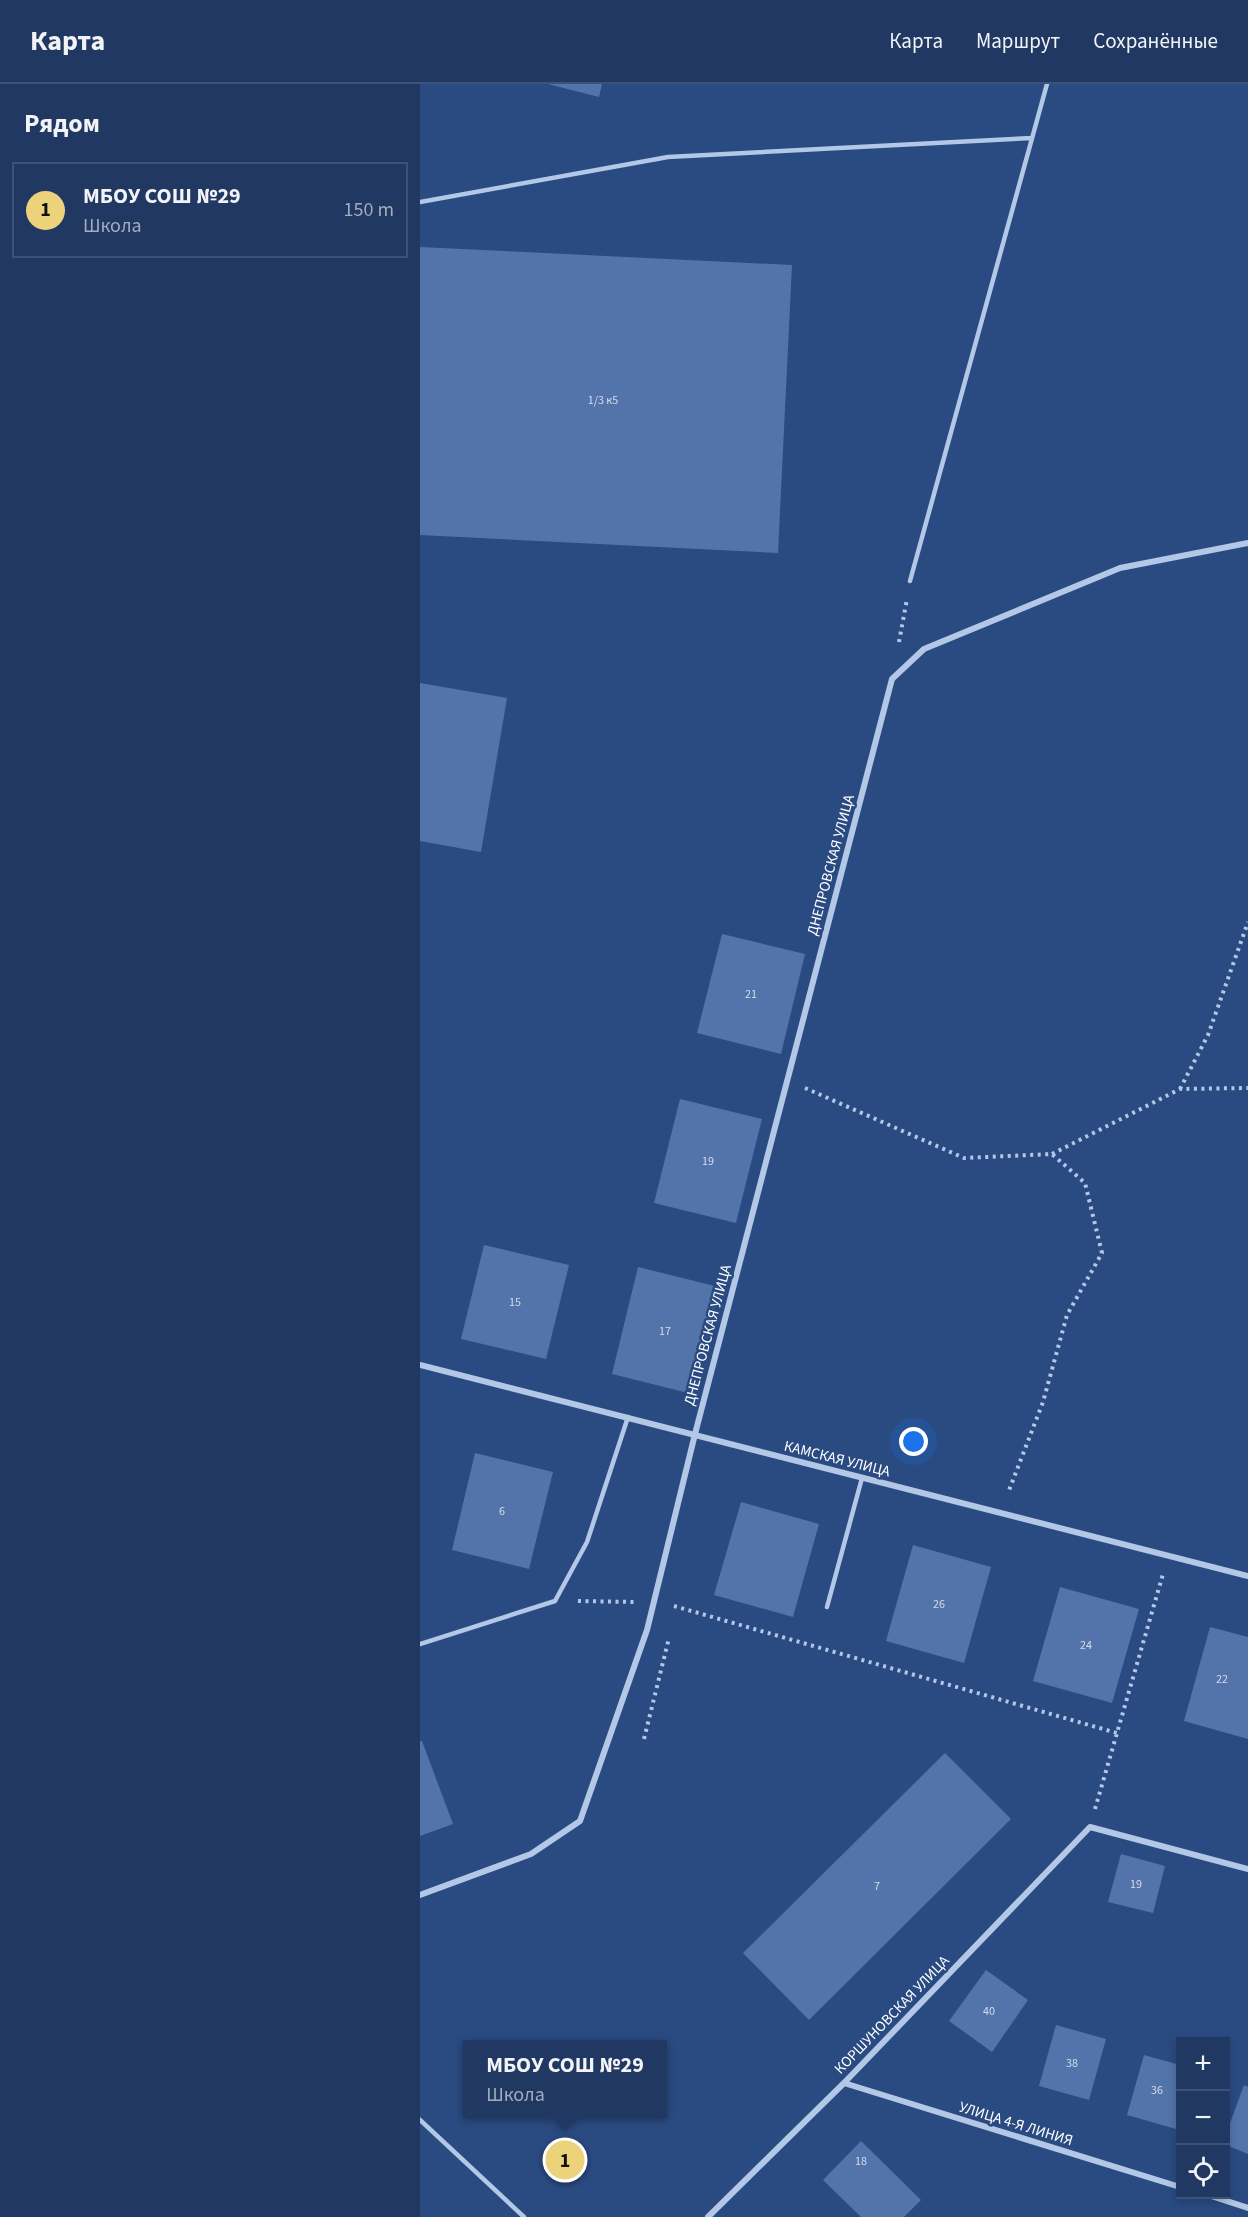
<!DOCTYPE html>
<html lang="ru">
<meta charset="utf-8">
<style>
body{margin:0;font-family:"Source Sans 3",sans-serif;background:#2d436b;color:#f1f3f6}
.controls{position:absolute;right:18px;bottom:18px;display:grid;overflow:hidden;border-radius:0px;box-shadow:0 3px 9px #0003}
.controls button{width:54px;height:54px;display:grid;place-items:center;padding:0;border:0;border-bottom:2px solid #3d5277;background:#203862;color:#f1f3f6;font:30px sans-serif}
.you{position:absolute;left:494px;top:1358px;width:21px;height:21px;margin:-15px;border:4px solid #fff;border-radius:50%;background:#1a73e8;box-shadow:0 0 0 9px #1a73e833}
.badge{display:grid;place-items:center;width:39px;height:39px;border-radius:50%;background:#ecd27a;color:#111;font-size:20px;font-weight:700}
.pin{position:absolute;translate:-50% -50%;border:3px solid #fff;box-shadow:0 2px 6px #0006}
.popup{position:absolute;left:43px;top:1956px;width:204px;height:78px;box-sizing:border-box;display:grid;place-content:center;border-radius:0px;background:#203862;filter:drop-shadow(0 2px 4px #0005);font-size:20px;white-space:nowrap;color:#a2acbe}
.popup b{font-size:22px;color:#f1f3f6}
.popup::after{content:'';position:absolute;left:50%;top:100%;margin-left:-12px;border:12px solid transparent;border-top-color:#203862}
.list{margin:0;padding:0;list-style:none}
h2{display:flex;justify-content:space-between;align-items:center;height:78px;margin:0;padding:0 24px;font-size:26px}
h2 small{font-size:20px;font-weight:400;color:#a2acbe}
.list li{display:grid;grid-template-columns:39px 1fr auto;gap:18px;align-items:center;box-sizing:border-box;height:96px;margin:0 12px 12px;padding:0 12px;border:2px solid #3d5277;border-radius:0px}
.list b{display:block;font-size:22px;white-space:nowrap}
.list p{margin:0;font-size:20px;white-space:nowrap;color:#a2acbe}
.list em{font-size:20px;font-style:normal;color:#a2acbe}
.icon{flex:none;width:33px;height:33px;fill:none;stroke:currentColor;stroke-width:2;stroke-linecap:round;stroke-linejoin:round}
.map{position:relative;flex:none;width:828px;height:2133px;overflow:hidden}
header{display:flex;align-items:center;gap:36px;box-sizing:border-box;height:84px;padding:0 30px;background:#203862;border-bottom:2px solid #3d5277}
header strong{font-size:28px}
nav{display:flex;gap:33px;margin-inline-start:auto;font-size:21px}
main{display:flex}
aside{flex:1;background:#203862}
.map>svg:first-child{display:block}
.building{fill:#5374aa}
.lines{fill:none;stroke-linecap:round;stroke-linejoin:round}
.path{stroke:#b3c7e6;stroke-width:4;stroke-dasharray:3 4.5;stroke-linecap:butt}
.service{stroke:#b3c7e6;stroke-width:4.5}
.minor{stroke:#b3c7e6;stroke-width:6}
.labels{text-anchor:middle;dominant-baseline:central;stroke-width:5;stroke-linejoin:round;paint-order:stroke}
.number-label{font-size:12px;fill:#d4dcea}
.street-label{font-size:15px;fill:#fff;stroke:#2a4b82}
</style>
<header>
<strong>Карта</strong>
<nav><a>Карта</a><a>Маршрут</a><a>Сохранённые</a></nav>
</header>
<main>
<aside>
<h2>Рядом<small></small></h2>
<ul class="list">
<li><span class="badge">1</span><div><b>МБОУ СОШ №29</b><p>Школа</p></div><em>150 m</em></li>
</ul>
</aside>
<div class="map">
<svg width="828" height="2133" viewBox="0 0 828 2133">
<rect width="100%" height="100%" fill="#2a4b82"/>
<!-- building -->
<path class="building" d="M128 0H182L179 13Z
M0 163 372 181 358 469 0 451Z
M0 599 87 614 61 768 0 757Z
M302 850 385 870 361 970 277 949Z
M260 1015 342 1035 316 1139 234 1119Z
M64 1161 149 1181 126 1275 41 1255Z
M218 1183 299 1203 272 1310 192 1290Z
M55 1369 133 1388 109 1485 32 1466Z
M321 1418 399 1440 373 1533 294 1511Z
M493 1461 571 1483 544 1579 466 1557Z
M640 1503 719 1525 692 1619 613 1597Z
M790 1543 828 1553V1655L764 1637Z
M0 1657H2L33 1740 0 1752Z
M525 1669 591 1735 389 1936 323 1869Z
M701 1770 745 1782 733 1829 688 1818Z
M566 1886 608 1916 572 1968 529 1937Z
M636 1941 686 1955 669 2016 619 2002Z
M724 1971 760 1981V2031L756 2045 707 2031Z
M824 2001 828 2003V2070L806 2061V2050Z
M441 2057 501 2116 484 2133H441L403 2096Z"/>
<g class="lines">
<!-- path -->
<path class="path" d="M479 558 487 515
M385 1004 544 1074 632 1070 665 1099 682 1169 647 1231 623 1318 588 1409
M760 1005 788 951 828 838
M632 1070 760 1005 828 1004
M158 1517 214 1518
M254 1522 697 1649
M224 1655 249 1554
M675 1725 743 1490"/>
<!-- service -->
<path class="service" d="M0 118 248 73 612 54
M490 497 627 0
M407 1523 442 1394
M0 1560 135 1517 167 1458 208 1333
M0 2036 104 2133"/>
<!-- minor -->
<path class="minor" d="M0 1281 828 1492
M0 1811 111 1770 160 1737 227 1546 275 1350 472 595 504 565 700 484 828 459
M424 1999 760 2103
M785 2110 828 2124
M288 2133 424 1999 670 1743 828 1785"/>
</g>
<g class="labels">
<!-- number labels -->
<g class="number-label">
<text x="183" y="316">1/3 к5</text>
<text x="331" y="910">21</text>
<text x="288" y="1077">19</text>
<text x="95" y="1218">15</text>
<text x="245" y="1247">17</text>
<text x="82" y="1427">6</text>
<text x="519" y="1520">26</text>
<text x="666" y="1561">24</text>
<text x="802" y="1595">22</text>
<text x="716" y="1800">19</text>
<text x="457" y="1802">7</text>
<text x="569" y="1927">40</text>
<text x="652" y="1979">38</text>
<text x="737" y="2006">36</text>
<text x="441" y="2077">18</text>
</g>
<!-- street labels -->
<g class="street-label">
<text transform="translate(411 781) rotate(-75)">ДНЕПРОВСКАЯ УЛИЦА</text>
<text transform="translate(288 1251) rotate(-75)">ДНЕПРОВСКАЯ УЛИЦА</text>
<text transform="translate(417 1375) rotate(14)">КАМСКАЯ УЛИЦА</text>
<text transform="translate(472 1931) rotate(-46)">КОРШУНОВСКАЯ УЛИЦА</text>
<text transform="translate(596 2040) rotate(17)">УЛИЦА 4-Я ЛИНИЯ</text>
</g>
</g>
</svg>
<div class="controls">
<button>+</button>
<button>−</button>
<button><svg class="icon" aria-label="locate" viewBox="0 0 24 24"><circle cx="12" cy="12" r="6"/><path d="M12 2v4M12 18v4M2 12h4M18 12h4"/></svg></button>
</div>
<div class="you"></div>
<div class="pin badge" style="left:145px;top:2076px">1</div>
<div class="popup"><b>МБОУ СОШ №29</b>Школа</div>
</div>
</main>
